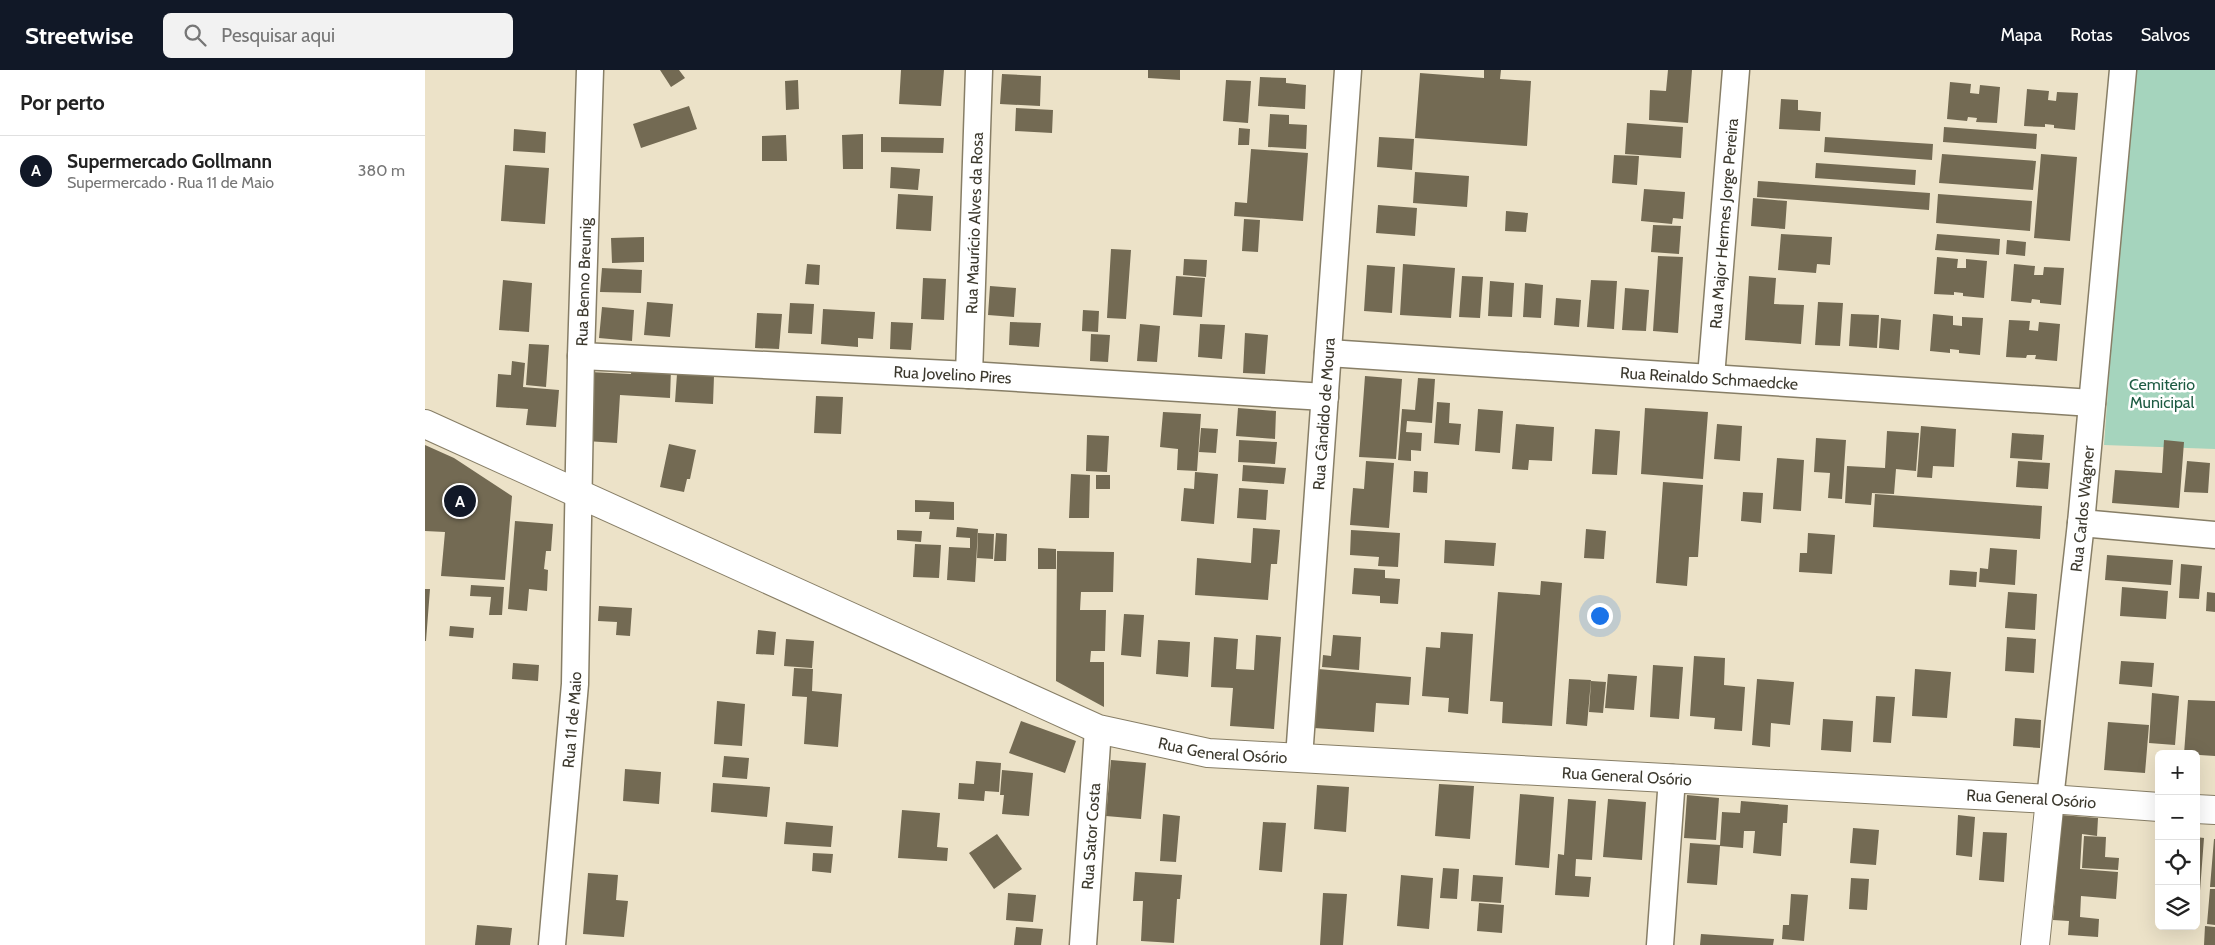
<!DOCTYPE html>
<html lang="pt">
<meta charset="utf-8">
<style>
body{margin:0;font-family:Cabin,sans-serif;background:#f2f2f2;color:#222}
.controls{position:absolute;right:15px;bottom:15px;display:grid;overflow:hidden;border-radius:8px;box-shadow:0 5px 20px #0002}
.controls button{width:45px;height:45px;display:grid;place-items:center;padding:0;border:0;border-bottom:1px solid #e0e0e0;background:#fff;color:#222;font:25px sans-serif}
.you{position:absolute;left:1174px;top:545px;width:18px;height:18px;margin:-12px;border:4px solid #fff;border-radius:50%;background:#1a73e8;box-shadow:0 0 0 8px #1a73e833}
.badge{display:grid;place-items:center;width:32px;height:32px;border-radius:50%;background:#111827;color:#fff;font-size:16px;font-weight:700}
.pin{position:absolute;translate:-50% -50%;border:2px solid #fff;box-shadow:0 1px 5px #0006}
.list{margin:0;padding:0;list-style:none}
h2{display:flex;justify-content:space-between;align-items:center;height:65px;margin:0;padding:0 20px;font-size:21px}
h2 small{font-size:16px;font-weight:400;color:#767676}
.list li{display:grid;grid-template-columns:32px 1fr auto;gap:15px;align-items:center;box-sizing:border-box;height:70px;padding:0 20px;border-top:1px solid #e0e0e0}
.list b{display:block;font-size:19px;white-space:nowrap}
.list p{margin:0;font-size:16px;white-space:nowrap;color:#767676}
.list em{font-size:16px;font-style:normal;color:#767676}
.icon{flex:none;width:28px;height:28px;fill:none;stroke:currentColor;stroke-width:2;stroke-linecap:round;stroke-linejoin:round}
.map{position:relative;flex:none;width:1790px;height:875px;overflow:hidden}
header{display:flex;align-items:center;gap:30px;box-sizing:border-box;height:70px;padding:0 25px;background:#111827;color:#fff}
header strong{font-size:24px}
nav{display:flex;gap:28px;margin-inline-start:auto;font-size:18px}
.search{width:350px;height:45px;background:#f2f2f2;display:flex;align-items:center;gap:12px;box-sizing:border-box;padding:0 18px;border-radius:8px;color:#767676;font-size:19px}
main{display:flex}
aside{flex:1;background:#fff}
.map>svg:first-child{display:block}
.green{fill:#a5d4bd}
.building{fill:#736a53}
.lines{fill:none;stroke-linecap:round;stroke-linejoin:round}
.minor-casing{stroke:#877e66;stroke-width:29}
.major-casing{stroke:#877e66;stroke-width:30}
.minor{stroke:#fff;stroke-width:26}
.major{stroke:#fff;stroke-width:28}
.labels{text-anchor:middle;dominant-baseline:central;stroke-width:5;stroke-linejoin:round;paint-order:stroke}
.street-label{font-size:16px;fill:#3c392e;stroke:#fff}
.park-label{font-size:16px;fill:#1e5b43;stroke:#fff}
</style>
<header>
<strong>Streetwise</strong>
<div class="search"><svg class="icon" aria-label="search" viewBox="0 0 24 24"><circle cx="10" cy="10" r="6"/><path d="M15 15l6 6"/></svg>Pesquisar aqui</div>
<nav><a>Mapa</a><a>Rotas</a><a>Salvos</a></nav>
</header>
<main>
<aside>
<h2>Por perto<small></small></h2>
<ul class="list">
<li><span class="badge">A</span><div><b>Supermercado Gollmann</b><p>Supermercado · Rua 11 de Maio</p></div><em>380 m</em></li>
</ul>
</aside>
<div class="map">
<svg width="1790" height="875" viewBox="0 0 1790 875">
<rect width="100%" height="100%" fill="#ece2c8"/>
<!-- green -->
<path class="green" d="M1706 0H1790V379L1679 375Z"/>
<!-- building -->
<path class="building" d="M235 0H254L260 8 246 17Z
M476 0H519L516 36 474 34Z
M723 0H755V10L723 8Z
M1059 0H1076L1075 9 1106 11 1102 76 990 68 995 3 1059 8Z
M1243 0H1267L1263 53 1224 50 1225 20 1241 21Z
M577 4 616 6 615 36 575 34Z
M835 7 861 8V13L881 15 880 39 833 36Z
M373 10 374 39 361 40 360 11Z
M801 10 826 11 823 53 798 51Z
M1525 12 1546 14 1545 23 1554 24 1555 15 1575 17 1572 53 1551 52 1552 48 1543 47 1542 51 1522 49Z
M1602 19 1624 21 1623 30 1631 31 1632 22 1653 23 1650 60 1629 58V55L1620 54V57L1599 56Z
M1356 29 1373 30V40L1396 42 1395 61 1354 59Z
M264 36 272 59 216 78 208 54Z
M591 38 628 40 627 63 590 61Z
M845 44 864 45V54L882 55 881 79 843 77Z
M1202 53 1258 57 1256 88 1200 84Z
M1519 57 1612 64 1611 79 1518 72Z
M814 58 825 59 824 75H813Z
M89 59 121 62 120 83 88 81Z
M438 64V99H418L417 65Z
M361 65 362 91H337V66Z
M456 67 519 68 518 83 456 82Z
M954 67 989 69 987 100 952 97Z
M1400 67 1508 74 1507 90 1399 82Z
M826 79 883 83 878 151 809 146 810 132 822 133Z
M1517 84 1611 91 1608 120 1514 113Z
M1616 84 1652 87 1645 171 1609 168Z
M1189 85 1214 86 1212 115 1187 113Z
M1391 93 1491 100 1490 115 1390 108Z
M80 95 124 98 120 154 76 151Z
M466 97 495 99 493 120 465 118Z
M990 102 1044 106 1042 137 988 133Z
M1333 111 1505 123 1504 140 1332 127Z
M1219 119 1260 122 1258 149 1248 148 1247 154 1216 151Z
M473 124 508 126 506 161 471 159Z
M1513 124 1607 131 1605 161 1511 153Z
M1328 128 1362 131 1360 159 1326 156Z
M953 135 992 138 990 166 951 163Z
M1081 141 1103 143 1101 162 1080 161Z
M819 149 835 150 833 182 817 181Z
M1228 155 1256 156 1254 184 1226 182Z
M1356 164 1407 167 1405 195 1392 194 1391 203 1353 200Z
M1512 164 1575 169 1574 185 1510 180Z
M219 167V192L187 193 186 168Z
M1582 170 1601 172 1600 186 1581 184Z
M686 179 706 180 701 249 682 248Z
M1233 186 1258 187 1253 263 1228 261Z
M1512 187 1533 189 1532 198H1541V189L1562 191 1559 228 1538 226V223L1529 222V225L1509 224Z
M759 189 782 190 781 207 758 205Z
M382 194 395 195 394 215 380 214Z
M978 194 1030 198 1026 248 975 245Z
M1589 194 1610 196 1609 205H1618L1619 197 1639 198 1636 235 1615 233V230L1607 229 1606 233 1586 231Z
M942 195 970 197 967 243 939 241Z
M177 198 217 200 216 223 175 222Z
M751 206 780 208 777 247 748 245Z
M1037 206 1058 207 1055 248 1034 247Z
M1324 206 1351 208 1349 234 1379 235 1376 274 1320 270Z
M498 208 521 209 519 250 496 249Z
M78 210 107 213 104 262 74 260Z
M1166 210 1192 211 1189 259 1162 257Z
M1065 211 1089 213 1087 247 1063 246Z
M1100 213 1118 215 1116 248 1098 247Z
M565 216 591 218 589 247 563 245Z
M1200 218 1224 220 1221 261 1197 260Z
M1131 228 1156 230 1154 257 1129 255Z
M222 232 248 234 245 267 219 265Z
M1393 232 1418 233 1415 276 1390 275Z
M365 233 389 234 387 264 363 263Z
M177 237 209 240 207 271 174 268Z
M398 239 450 242 448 269 433 268V277L396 274Z
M658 240 674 241 673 262 657 261Z
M332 243 357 244 354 279 330 278Z
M1426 244 1454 245 1452 278 1424 276Z
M1508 244 1528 246V255L1537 256V247L1558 248 1555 285 1534 283V280L1525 279V283L1505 281Z
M1456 248 1476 250 1474 280 1454 278Z
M1584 250 1605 251 1604 260 1613 261 1614 252 1635 254 1632 291 1610 289 1611 285H1602L1601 288 1581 287Z
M466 252 488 253 486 280 465 279Z
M585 252 616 253 614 277 584 275Z
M715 254 735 256 732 292 712 291Z
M775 254 800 255 797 289 773 287Z
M820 263 843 265 840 304 818 303Z
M666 264 685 265 683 292 665 291Z
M104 274 124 275 121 317 101 315Z
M87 291 100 293 98 317 134 320 131 357 101 355 103 339 71 337 73 304 86 305Z
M207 297 246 299 245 328 195 325 192 373 161 371 165 302 206 304Z
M252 304 289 306 288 334 250 332Z
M940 306 977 309 971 389 934 387Z
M993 308 1010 309 1007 353 982 351 981 362 997 363 996 381 986 380V391L973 390 977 339 990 340Z
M391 326 418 327 416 364 389 363Z
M1012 332 1025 333 1024 353 1036 354 1034 375 1009 373Z
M813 338 851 341 850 369 811 366Z
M1220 338 1283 342 1278 409 1216 404Z
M1053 339 1078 341 1075 383 1050 381Z
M738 342 776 344 772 401 752 400 753 379 735 377Z
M1091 354 1129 357 1127 391 1104 390 1103 400 1087 399Z
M1292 354 1317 356 1315 391 1289 389Z
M1496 356 1531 359 1529 397 1508 396 1507 408 1492 407Z
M776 358 793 359 791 383 774 382Z
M1170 359 1195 361 1192 405 1167 404Z
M1462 361 1494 363 1491 401 1471 399 1469 424 1447 423 1446 435 1420 433 1422 396 1460 398Z
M1587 363 1619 365 1617 390 1585 388Z
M662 365 684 366 682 402 661 401Z
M1391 368 1421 370 1417 429 1403 428 1405 403 1389 402Z
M814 370 852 372 850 394 813 392Z
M1739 370 1759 372 1754 438 1687 433 1690 400 1737 403Z
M244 374 271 380 265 409H262L259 422 235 417Z
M0 375 29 388 87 426 80 510 16 506 20 462 0 461Z
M1352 388 1379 390 1376 441 1348 439Z
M941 391 969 393 964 458 925 455 928 418 939 419Z
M1593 391 1625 393 1623 419 1591 417Z
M1762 391 1785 393 1783 423 1759 422Z
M818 395 861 398 859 414 817 411Z
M989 401 1003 402 1002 423 988 422Z
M770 402 793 404 789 454 756 451 759 418 769 419Z
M646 404 665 405 664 448H644Z
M671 405H685V419H671Z
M1238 412 1278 415 1273 487H1264L1262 516 1231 513Z
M814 418 843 420 841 450 812 448Z
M1318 422 1338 423 1336 453 1316 451Z
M1450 424 1617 436 1615 469 1448 457Z
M490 430 529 432V450L504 449 505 442H490Z
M90 451 128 454 126 481H121L119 499 123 500 122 521 104 519 102 541 83 539Z
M532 457 553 459 550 512 522 510 524 477 545 478V468L531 467Z
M828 458 855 460 852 494H846L843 530 770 525 772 488 826 493Z
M1161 459 1181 461 1179 489 1159 488Z
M472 460 497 461 496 472 472 470Z
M926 460 975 463 973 497 953 496 954 487 925 485Z
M553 463 569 464 568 489 552 488Z
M571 463 582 464 581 491H569Z
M1383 463 1410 465 1407 504 1374 502 1375 483H1382Z
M1020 470 1071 473 1069 496 1019 493Z
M490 474 516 475 514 508 488 507Z
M613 478 631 479V499H613Z
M1565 478 1592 480 1590 515 1554 512 1555 498 1563 499Z
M632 481 689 482 688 522H656L655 540H681L680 581H666L665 592H679V637L631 611Z
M1682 485 1748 490 1746 515 1680 510Z
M1756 494 1777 496 1774 529 1754 528Z
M929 498 960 500V508L975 509 973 534 955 533V526L927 524Z
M1525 500 1552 502 1551 517 1524 515Z
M1116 511 1137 513 1127 656 1077 653 1078 632 1065 631 1073 522 1115 525Z
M46 515 79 517 77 545H64L66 527 45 526Z
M1697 517 1743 521 1741 549 1695 546Z
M0 519H5L1 571H0Z
M1583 522 1612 524 1610 560 1580 558Z
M1782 522 1790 523V542L1781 541Z
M174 536 207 538 205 566 191 565 192 552 173 551Z
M699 544 719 545 716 587 696 585Z
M25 556 49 558 48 568 24 566Z
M333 560 351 562 349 585 331 584Z
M1016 562 1048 564 1043 644 1023 642 1024 628 997 626 1001 577 1015 578Z
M831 565 856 567 849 659 805 656 808 618 786 617 789 567 813 569 811 599 829 600Z
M908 565 936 567 934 600 897 597 898 585 906 586Z
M1582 567 1611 569 1609 603 1580 601Z
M361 569 389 571 387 598 359 596Z
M733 570 765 572 763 607 731 604Z
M1269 586 1300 588 1299 615 1320 617 1317 661 1289 659 1290 648 1265 646Z
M1696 591 1729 593 1727 617 1694 614Z
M88 593 114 595 113 611 87 609Z
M1228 595 1258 597 1254 649 1225 647Z
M369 598 388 599 387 621 417 624 413 677 379 674 382 627 367 626Z
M893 599 986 607 984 635 951 633 949 662 889 658Z
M1490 599 1526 602 1522 648 1487 646Z
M1183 604 1212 606 1209 640 1180 638Z
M1144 609 1166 610 1162 656 1141 654Z
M1332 609 1369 612 1365 655 1346 653 1345 677 1327 675Z
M1166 611 1181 612 1178 643 1164 642Z
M1727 623 1754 626 1750 675 1724 673Z
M1451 626 1470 627 1466 673 1448 672Z
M1763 630 1790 631V686L1759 684Z
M292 631 320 634 317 676 289 674Z
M1590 648 1616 650 1615 678 1588 676Z
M1398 649 1428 651 1426 682 1396 680Z
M596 651 651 671 640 703 584 683Z
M1683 652 1724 655 1720 703 1679 700Z
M299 686 324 688 322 709 297 707Z
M686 690 721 693 716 749 681 746Z
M551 691 576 693 574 722 560 721 559 731 533 729 534 713 549 714Z
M200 699 236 702 234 734 198 731Z
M577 700 608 703 604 746 577 744 579 725H575Z
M288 713 345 717 342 747 286 742Z
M1014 714 1049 716 1045 769 1010 766Z
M892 715 924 717 921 762 889 759Z
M1095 724 1129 727 1124 798 1090 795Z
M1262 725 1294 728 1291 770 1259 768Z
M1143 729 1171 731 1167 790 1151 789 1150 806 1166 807 1164 827 1130 825 1133 784 1139 785Z
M1183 729 1221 732 1217 790 1178 787Z
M1316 731 1363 735 1362 753H1358L1356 786 1328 783 1330 761H1319L1318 778 1295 776 1292 815 1262 813 1265 773 1295 775 1297 742 1315 743Z
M477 740 515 743 512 777 523 778 522 791 473 788Z
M738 744 755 746 751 792 735 791Z
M1533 745 1550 747 1547 787 1531 785Z
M1636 745 1673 748 1672 766 1657 764 1655 799 1693 802 1691 829 1656 826 1655 847 1674 849 1673 867 1643 865 1644 851 1628 850Z
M361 752 408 756 406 777 359 774Z
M838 752 861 753 857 802 834 800Z
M1428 758 1454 760 1451 795 1425 793Z
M1558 762 1582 763 1579 812 1554 810Z
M572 764 597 799 569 819 544 783Z
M1659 766 1681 767 1680 787 1694 788 1693 800 1657 798Z
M1771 767 1779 768 1774 834H1771Z
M1789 769H1790V817H1785Z
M388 783 408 784 406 803 387 801Z
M1018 798 1034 799 1032 829 1015 828Z
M710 802 757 805 755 829H752L749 873 716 871 718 831H708Z
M163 803 193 805 191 830 203 831 199 867 158 864Z
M976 805 1008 808 1004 859 972 856Z
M1048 805 1078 807 1076 833 1046 831Z
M1426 808 1444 809 1442 840 1424 839Z
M1785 819H1790V855L1782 854Z
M583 823 611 825 608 852 581 850Z
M898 823 922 824 918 875H895Z
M1366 824 1383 825 1379 871 1357 869 1358 855H1364Z
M1054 833 1079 835 1077 863 1052 861Z
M52 855 87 858 85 875H50Z
M1780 856 1790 857V875H1779Z
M591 857 618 859 616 875H589Z
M1276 864 1349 869 1348 875H1275Z"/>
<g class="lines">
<defs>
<g id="minor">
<path id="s1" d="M903 283 1667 333"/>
<path id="s2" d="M156 286 544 305 900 327"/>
<path id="s3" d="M544 305 554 0"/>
<path id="s4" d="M1286 307 1311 0"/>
<path d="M1656 453 1790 465"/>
<path id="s5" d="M874 688 923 0"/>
<path id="s6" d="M1625 729 1656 453 1698 0"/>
<path id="s7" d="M127 875 150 614 156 286 165 0"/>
<path id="s8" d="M658 875 673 659"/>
<path d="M1235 875 1247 708"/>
</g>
<g id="major">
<path id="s9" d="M0 354 673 659 783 683 1625 729 1734 737"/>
<path d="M1771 739 1790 740"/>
<path d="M1610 875 1625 729"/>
</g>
</defs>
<!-- minor casing -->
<use href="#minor" class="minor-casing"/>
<!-- major casing -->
<use href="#major" class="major-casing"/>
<!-- minor -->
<use href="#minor" class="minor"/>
<!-- major -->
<use href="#major" class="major"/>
</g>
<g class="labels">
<!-- street labels -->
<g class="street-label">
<text stroke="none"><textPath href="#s3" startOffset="152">Rua Maurício Alves da Rosa</textPath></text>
<text stroke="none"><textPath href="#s4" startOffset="154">Rua Major Hermes Jorge Pereira</textPath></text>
<text stroke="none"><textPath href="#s7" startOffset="664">Rua Benno Breunig</textPath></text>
<text stroke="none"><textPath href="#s2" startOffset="372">Rua Jovelino Pires</textPath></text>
<text stroke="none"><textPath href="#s1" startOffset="382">Rua Reinaldo Schmaedcke</textPath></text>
<text stroke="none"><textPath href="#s5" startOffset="345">Rua Cândido de Moura</textPath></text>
<text stroke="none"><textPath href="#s6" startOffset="292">Rua Carlos Wagner</textPath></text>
<text stroke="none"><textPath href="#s7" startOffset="226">Rua 11 de Maio</textPath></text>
<text stroke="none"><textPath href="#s9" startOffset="866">Rua General Osório</textPath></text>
<text stroke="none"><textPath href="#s9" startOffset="1271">Rua General Osório</textPath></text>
<text stroke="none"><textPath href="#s9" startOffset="1676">Rua General Osório</textPath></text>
<text stroke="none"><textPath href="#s8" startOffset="109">Rua Sator Costa</textPath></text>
</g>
<!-- park labels -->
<g class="park-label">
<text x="1737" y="314">Cemitério<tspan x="1737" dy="18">Municipal</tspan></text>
</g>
</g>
</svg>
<div class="controls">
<button>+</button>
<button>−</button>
<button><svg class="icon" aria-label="locate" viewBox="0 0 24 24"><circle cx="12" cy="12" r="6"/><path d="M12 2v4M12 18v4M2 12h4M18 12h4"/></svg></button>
<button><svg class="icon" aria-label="layers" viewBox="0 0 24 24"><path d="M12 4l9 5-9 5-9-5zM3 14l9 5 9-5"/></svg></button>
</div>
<div class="you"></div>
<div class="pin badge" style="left:35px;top:431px">A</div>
</div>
</main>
